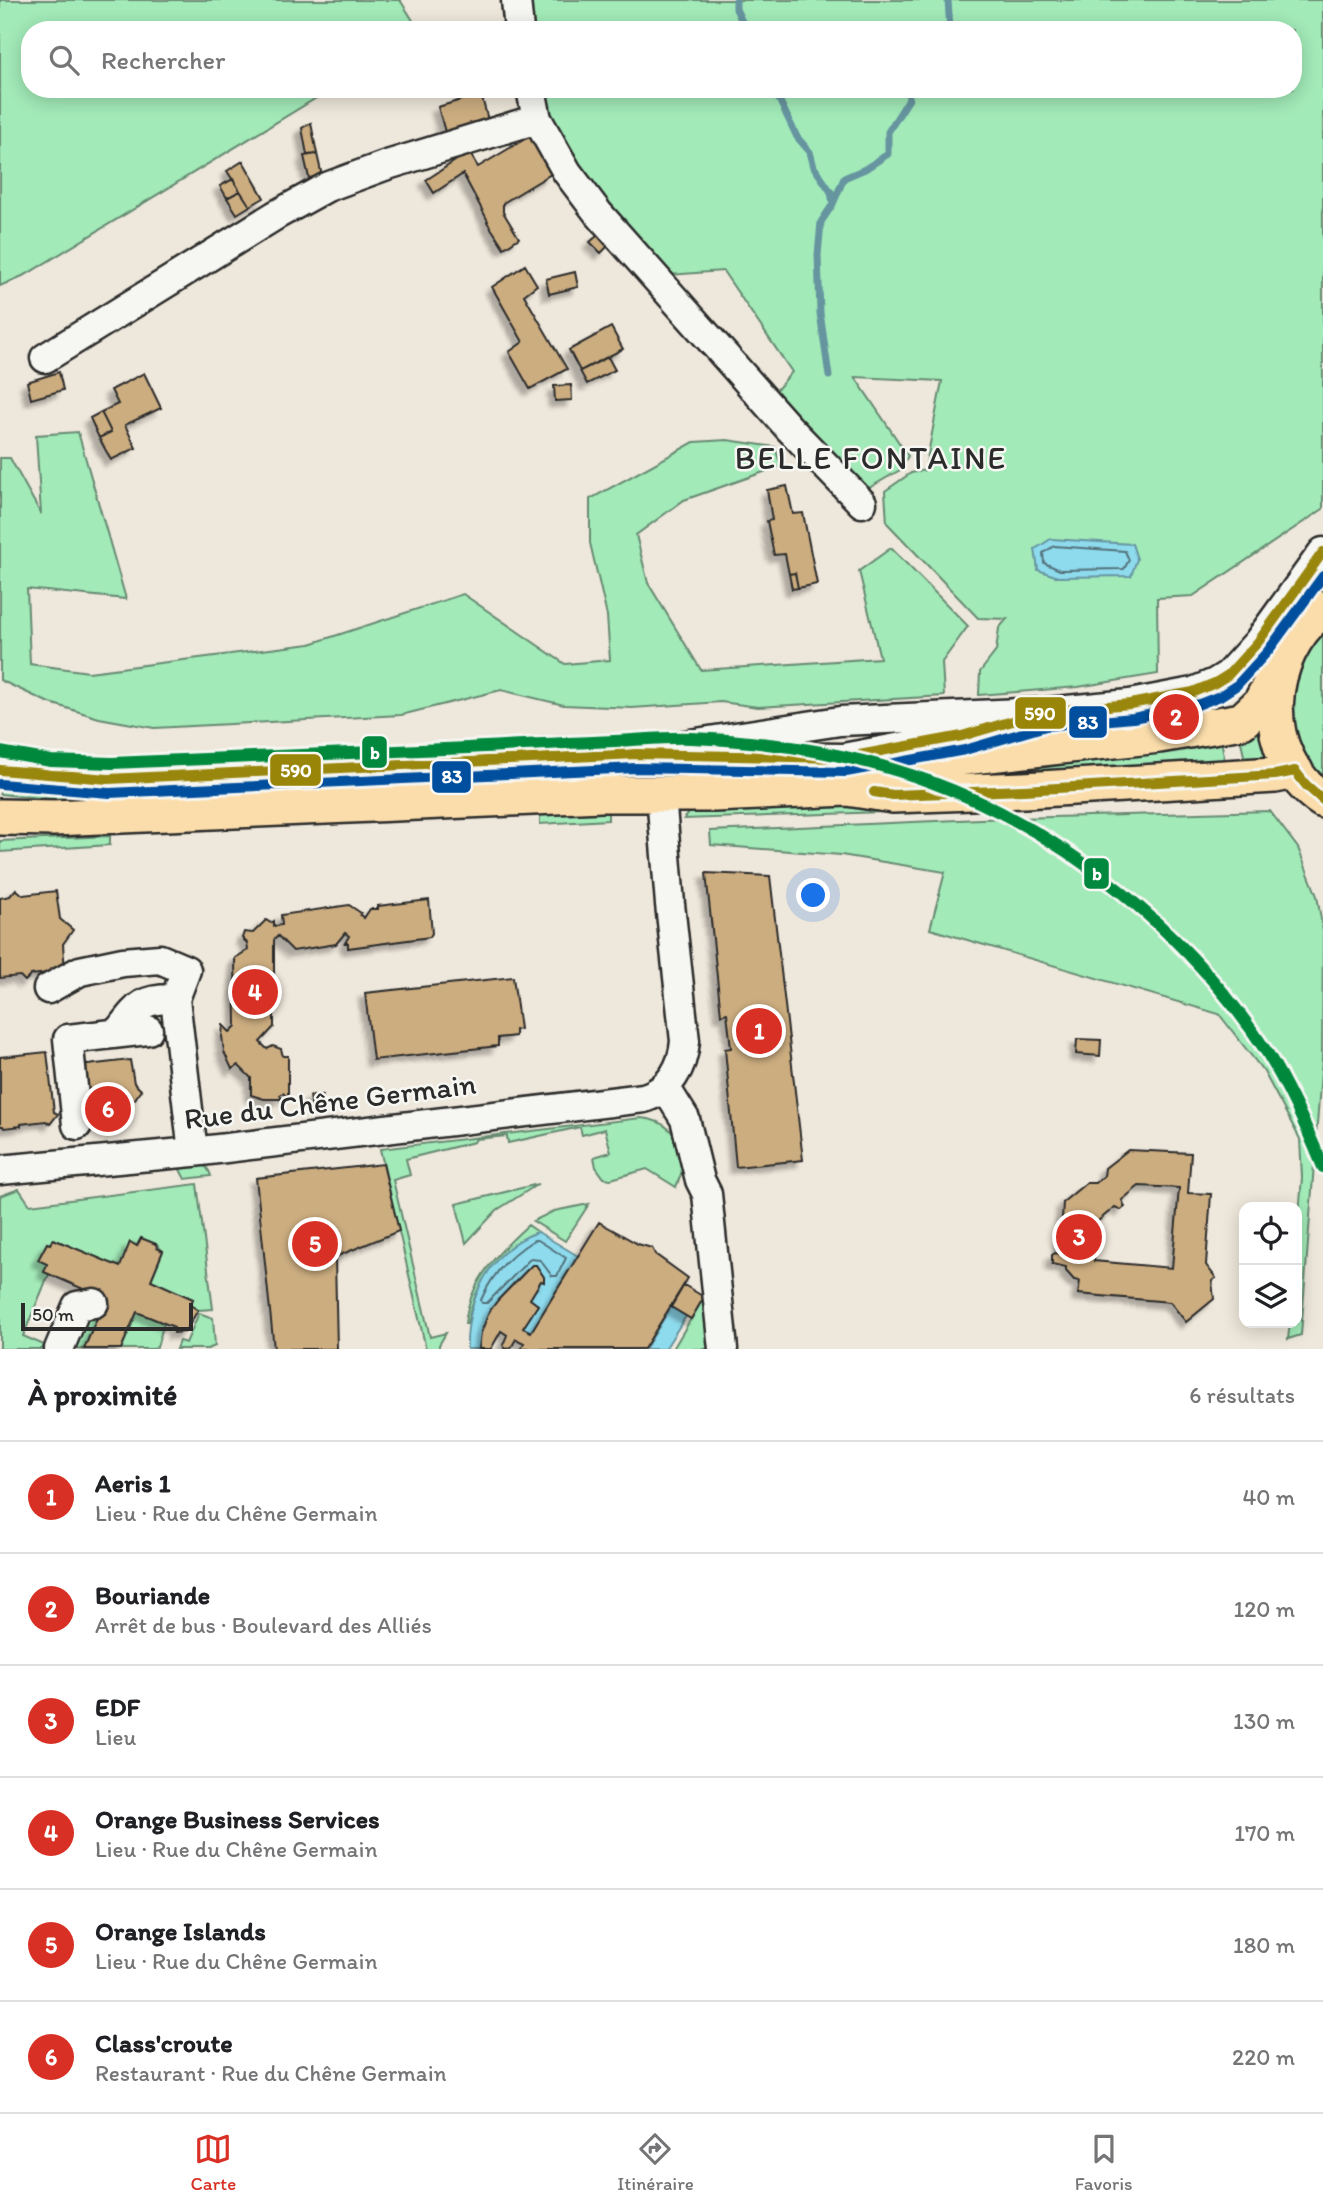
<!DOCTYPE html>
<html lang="fr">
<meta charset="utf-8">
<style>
body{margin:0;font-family:Itim,sans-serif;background:#f6f6f6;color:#202124}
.controls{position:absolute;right:21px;bottom:21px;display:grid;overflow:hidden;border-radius:14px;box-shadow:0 4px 18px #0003}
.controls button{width:63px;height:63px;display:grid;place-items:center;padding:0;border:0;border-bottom:2px solid #e0e0e0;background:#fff;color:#202124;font:35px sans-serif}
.scale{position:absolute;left:21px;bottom:18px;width:172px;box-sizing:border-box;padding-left:7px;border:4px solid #2b2b2b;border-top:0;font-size:19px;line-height:24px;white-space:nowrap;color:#2b2b2b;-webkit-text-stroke:5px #f6f6f2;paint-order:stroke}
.you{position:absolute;left:814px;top:896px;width:24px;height:24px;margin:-18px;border:5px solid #fff;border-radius:50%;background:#1a73e8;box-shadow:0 0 0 10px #1a73e833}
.badge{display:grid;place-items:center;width:46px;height:46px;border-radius:50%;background:#d93025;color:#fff;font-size:23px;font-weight:700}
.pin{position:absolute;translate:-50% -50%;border:4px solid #fff;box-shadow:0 2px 7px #0006}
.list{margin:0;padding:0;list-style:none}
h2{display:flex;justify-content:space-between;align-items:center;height:91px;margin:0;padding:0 28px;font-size:30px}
h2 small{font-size:23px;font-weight:400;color:#757577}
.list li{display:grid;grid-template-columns:46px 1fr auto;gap:21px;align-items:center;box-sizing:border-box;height:112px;padding:0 28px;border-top:2px solid #e0e0e0}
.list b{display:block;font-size:26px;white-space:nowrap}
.list p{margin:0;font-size:23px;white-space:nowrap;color:#757577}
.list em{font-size:23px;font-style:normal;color:#757577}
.icon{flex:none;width:38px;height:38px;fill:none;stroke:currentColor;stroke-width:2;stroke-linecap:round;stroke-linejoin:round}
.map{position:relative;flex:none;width:1323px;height:1349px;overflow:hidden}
.search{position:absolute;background:#fff;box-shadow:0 4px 18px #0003;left:21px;right:21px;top:21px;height:77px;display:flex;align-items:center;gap:18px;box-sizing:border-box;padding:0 24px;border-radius:28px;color:#757577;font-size:26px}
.sheet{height:763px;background:#fff}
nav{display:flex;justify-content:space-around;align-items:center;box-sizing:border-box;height:98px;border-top:2px solid #e0e0e0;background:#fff;font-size:19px;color:#757577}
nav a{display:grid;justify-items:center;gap:4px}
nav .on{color:#d93025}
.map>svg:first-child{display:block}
.green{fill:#a2eab8;stroke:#668a72;stroke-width:2}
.water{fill:#8edbee;stroke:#6695a0;stroke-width:2}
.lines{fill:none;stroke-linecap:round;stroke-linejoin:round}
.shore{stroke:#537179;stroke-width:2}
.stream{stroke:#6695a0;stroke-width:7}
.building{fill:#ccad80;stroke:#2b2b2b;stroke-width:2;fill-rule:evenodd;filter:url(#shadow)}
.minor-casing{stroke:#2b2b2b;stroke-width:33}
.major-casing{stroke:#2b2b2b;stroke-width:40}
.minor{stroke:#f6f6f2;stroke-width:28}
.major{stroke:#fbddab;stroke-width:35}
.bus-1-casing{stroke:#f6f6f2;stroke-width:16}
.bus-2-casing{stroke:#f6f6f2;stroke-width:16}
.bus-1{stroke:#998608;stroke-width:10}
.bus-2{stroke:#004f9e;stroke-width:10}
.metro-1-casing{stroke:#f6f6f2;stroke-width:18}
.metro-1{stroke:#00893e;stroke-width:12}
.labels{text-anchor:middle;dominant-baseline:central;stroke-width:5;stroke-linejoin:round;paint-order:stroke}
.street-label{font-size:30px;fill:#2b2b2b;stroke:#f6f6f2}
.neighbourhood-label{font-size:32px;letter-spacing:2px;fill:#2b2b2b;stroke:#f6f6f2}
.line-badge{stroke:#f6f6f2;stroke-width:2.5}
.badge-label{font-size:19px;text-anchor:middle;font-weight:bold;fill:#fff}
</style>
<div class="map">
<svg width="1323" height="1349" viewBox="0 0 1323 1349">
<defs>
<filter id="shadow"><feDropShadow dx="-6" dy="6" stdDeviation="2" flood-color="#0004"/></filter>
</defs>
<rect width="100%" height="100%" fill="#eee7db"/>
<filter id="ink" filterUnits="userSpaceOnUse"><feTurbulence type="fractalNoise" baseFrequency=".0143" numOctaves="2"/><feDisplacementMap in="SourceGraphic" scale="14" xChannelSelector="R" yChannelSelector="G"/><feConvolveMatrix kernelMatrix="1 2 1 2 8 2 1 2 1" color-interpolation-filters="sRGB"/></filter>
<g filter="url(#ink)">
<!-- green -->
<path class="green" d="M0 0H400L419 30H30V89H331L27 274 0 286Z
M530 0H1323V509L1193 596 1157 598 1158 674 1078 687 979 695 980 672 996 651 999 628 1007 619 978 618 887 523 885 491 911 473 925 470 942 381 855 377 908 456 900 470 862 492 774 393 792 372 723 271 669 275C622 222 559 160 544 89H1293V30H531Z
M78 432 126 599 27 589 30 664 89 672 310 644 463 594 565 664 610 660 607 616 590 543V499L694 442 727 440 775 447 781 466 684 500 636 535 648 583 701 670 880 658 859 571 891 548 968 626 942 662 944 696 758 707 721 702 632 708 564 705 501 690 401 715 154 728 99 718 47 702 0 680V458H10L41 514 36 435Z
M1323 631V779C1295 746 1277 698 1302 657 1308 647 1316 639 1323 631Z
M1263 728 1274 765 1246 766 1239 731Z
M1220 734 1226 767 995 784 971 773Z
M734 762 846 767 675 778 674 764Z
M597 768 598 782 71 801 0 794V781Z
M944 798 971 809 684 819 690 812 697 809Z
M608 809V820L540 824V813Z
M1270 811 1298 848 1317 896 1323 931 1322 1059 1301 1335 1288 1339 1290 1323H1297V1242L1302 1177 1300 1139 1264 1072 1219 1014 930 929 945 872 841 855 711 845 710 831 981 819Z
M110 836V845L0 852V841Z
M641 1118C667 1120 677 1135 687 1158L676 1187 647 1169 611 1179 604 1178 596 1167 594 1157 611 1152 605 1129 582 1135 580 1127 508 1143 507 1136 476 1139 474 1142 406 1159 410 1175 393 1180 430 1337 446 1333 439 1345V1349H426L380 1149Z
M176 1162C191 1162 206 1159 211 1176L185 1179Z
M197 1184 213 1309 198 1310 190 1305 193 1299 151 1280 163 1251 156 1244 141 1238 137 1246 130 1243 120 1267 53 1239 50 1244 47 1243 39 1259 47 1264 44 1272 49 1274 23 1336 44 1345 42 1349H0V1196L19 1189 30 1205Z
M538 1184 497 1210 466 1243 456 1204Z
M589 1204 565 1241 533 1221 554 1211Z
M528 1225 538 1232C499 1245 474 1286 467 1324H465C469 1282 498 1252 528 1225Z
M708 1290 714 1349H673Z
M101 1309 84 1349H73L89 1311Z
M137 1312 164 1323 157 1347 154 1349H121Z
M199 1313 213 1318 215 1346 208 1349H176L179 1341 186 1343Z"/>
<!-- water -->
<path class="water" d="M1051 539 1132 544 1137 559 1131 576 1058 577 1038 570 1035 549Z
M538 1232 578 1256 531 1332 523 1328 538 1305 530 1299 541 1281H544V1277L536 1265H532C507 1290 482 1311 479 1349H467C466 1302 489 1248 538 1232Z
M671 1307 686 1316 665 1349H645Z"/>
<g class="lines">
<!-- shore -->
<path class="shore" d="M1054 546 1125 551 1129 560 1124 569 1060 570 1044 563 1043 553Z
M534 1240H538L566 1258 557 1276H552L540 1260 530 1259 487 1303H482L481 1300C492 1274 510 1255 534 1240Z"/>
<!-- stream -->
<path class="stream" d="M736 0V9L746 30
M948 0 950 30
M774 89 797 137 810 152 814 167 831 192 833 203
M829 376 820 313 818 255 821 222 833 204 844 178 865 169 888 154V132L909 99 908 89"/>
</g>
<!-- building -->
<path class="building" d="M481 94 488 120 445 132 438 107Z
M311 123 317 154 307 155 302 128Z
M530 136 544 156 551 174 503 203V212L519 238 504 248 487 222 488 221 463 174 434 193 426 180 469 152 478 167Z
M317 154 322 176 309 178 304 156Z
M243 161 264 198 250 206 227 171Z
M233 179 240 191 227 198 220 186Z
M240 191 250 206 237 214 227 198Z
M598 235 608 246 601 253 590 242Z
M525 265 537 285 524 295 567 369 530 389 509 352 523 342 492 287Z
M575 272 578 287 549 294 546 279Z
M611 327 623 349 580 371 569 350Z
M608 357 615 370 587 384 580 371Z
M59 372 63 390 31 399 27 382Z
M144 373 161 408 125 425 136 448 111 460 99 438 111 432 101 412 118 404 111 390Z
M571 385 572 400 555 401 554 386Z
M101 412 111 432 99 438 90 418Z
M787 486 793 514 803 513 817 584 798 588 795 573 789 574 785 554 774 555 767 521 772 520 767 490Z
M795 573 798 588 792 589 789 574Z
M706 873 770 876 803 1160 736 1167 725 1049 731 1048 727 1013 721 1015Z
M16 889 23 895 56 891 60 919 73 930 63 944 65 971 31 975 25 981 20 976 0 978V898L10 896Z
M429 900 432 933 430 937 348 948V943H345L349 936 345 933 336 944 293 951 278 936 274 940V1027L260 1042 267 1049 273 1046 281 1049 283 1056H288V1098L283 1093 280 1095 282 1099H264L251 1095V1078L238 1065 232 1069 224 1052 222 1036 223 1025 230 1032 236 1026 235 958 248 950 247 943 242 938 244 932 253 933 266 920 271 923 274 921V926L282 925 281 915 349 905 361 913 360 915 364 918 370 909H378V906Z
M513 977 520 1029 515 1030V1036L498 1038V1046L373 1060 365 993Z
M1077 1039 1101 1040 1100 1056 1076 1054Z
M47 1052 54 1112 58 1114 50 1124 46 1121 21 1124V1126L4 1128 3 1126H0V1057Z
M130 1060 134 1083 141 1090 135 1099 120 1100 122 1118 97 1120 95 1109 84 1111 79 1066Z
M322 1095 324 1107 312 1108 310 1096Z
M1128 1150 1191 1153 1188 1193 1211 1194 1206 1265 1216 1278 1212 1281 1214 1299 1186 1322 1170 1302 1078 1294 1080 1281 1074 1280 1066 1271V1267L1052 1264V1255L1055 1253 1060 1254 1063 1202 1086 1183H1095L1104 1176 1105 1168ZM1139 1186 1179 1188 1172 1268 1094 1261 1098 1221 1115 1207 1121 1210 1125 1207 1122 1200Z
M383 1164 399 1231 335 1257 337 1349H274L256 1178Z
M599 1222 638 1244 652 1248 655 1254 688 1278 644 1349H521L524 1343 516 1339 511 1348 505 1349 503 1345 507 1335 501 1331 491 1349H479L481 1333 489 1312 498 1300 532 1265H536L544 1277V1282L541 1281 530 1299 538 1305 523 1328 531 1332Z
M141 1238 156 1244 157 1248 163 1251 151 1280 193 1299 190 1305 198 1310 185 1332 174 1333V1327L137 1312 121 1349H84L101 1309 95 1294 44 1272 47 1264 38 1260 47 1243 50 1244 53 1239 120 1267 130 1242 137 1246Z
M684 1285 704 1297 691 1319 671 1307Z"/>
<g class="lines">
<defs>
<path id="minor" d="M516 0 519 30
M531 89 537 119 567 172 598 213 789 428 862 503
M45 358 276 215 327 187 384 166 537 119
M705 756 843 758 962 736 1000 724
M0 770 108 779 618 755 840 721 1046 712 1130 704 1193 692 1215 683 1228 675 1258 642 1323 552
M48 989 80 971 123 962 160 959 186 970 175 999 193 1152
M117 1033C137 1008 140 998 175 999
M665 1087 685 1119 700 1180 707 1194 723 1349
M77 1125 68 1039 148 1030
M0 1170 193 1152 644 1098C670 1090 683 1067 685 1041L670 904 661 795
M59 1349 77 1306 94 1303"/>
<path id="major" d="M1323 609C1263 655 1256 755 1323 800
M864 783 946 759 1159 735 1242 721 1261 703 1285 656
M0 817 54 818 601 794H714L847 788 893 795 1024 790 1275 775 1295 771"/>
</defs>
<!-- minor casing -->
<use href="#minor" class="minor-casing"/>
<!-- major casing -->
<use href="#major" class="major-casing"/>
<!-- minor -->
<use href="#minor" class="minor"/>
<!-- major -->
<use href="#major" class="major"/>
<defs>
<path id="bus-1" d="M0 770 108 779 636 754 843 758 962 736 1043 712 1130 704 1193 692 1215 683 1228 675 1258 642 1323 552
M874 792 893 795 1024 790 1275 775 1295 771 1306 785 1323 800"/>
<path id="bus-2" d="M0 784 109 793 636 768 846 772 965 750 1046 726 1133 718 1197 705 1220 696 1237 685 1268 651 1323 576"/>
</defs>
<!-- bus-1 casing -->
<use href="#bus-1" class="bus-1-casing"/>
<!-- bus-2 casing -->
<use href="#bus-2" class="bus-2-casing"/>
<!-- bus-1 -->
<use href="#bus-1" class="bus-1"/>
<!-- bus-2 -->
<use href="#bus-2" class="bus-2"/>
<defs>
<path id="metro-1" d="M0 752 51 761 112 763C231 758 349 753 468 748 517 745 566 743 615 741 640 740 666 737 691 738 772 741 855 754 931 782 1065 831 1191 935 1268 1054 1290 1090 1307 1128 1323 1167"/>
</defs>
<!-- metro-1 casing -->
<use href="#metro-1" class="metro-1-casing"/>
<!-- metro-1 -->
<use href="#metro-1" class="metro-1"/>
</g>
</g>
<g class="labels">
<!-- street labels -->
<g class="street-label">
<text transform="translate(330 1101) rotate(-7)">Rue du Chêne Germain</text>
</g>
<!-- neighbourhood labels -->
<g class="neighbourhood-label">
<text x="871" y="458">BELLE FONTAINE</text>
</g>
</g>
<g class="line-badge">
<rect x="1014" y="696" width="53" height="34" rx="7" fill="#998608"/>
<rect x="1068" y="705" width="40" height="34" rx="7" fill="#004f9e"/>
<rect x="361" y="735" width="27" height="34" rx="7" fill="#00893e"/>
<rect x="269" y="753" width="53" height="34" rx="7" fill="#998608"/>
<rect x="431" y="760" width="41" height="34" rx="7" fill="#004f9e"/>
<rect x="1083" y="857" width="27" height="33" rx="7" fill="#00893e"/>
</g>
<g class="badge-label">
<text x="1040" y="720">590</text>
<text x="1088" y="729">83</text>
<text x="375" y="759">b</text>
<text x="296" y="777">590</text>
<text x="452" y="783">83</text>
<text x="1097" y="880">b</text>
</g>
</svg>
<div class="controls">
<button><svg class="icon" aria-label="locate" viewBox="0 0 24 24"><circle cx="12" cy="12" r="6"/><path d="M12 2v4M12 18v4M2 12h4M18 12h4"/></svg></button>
<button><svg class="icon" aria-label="layers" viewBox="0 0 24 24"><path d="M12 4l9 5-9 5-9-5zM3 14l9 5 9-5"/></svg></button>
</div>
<div class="scale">50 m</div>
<div class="you"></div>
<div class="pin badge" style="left:759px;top:1031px">1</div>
<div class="pin badge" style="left:1176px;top:717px">2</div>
<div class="pin badge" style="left:1079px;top:1237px">3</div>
<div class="pin badge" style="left:255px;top:992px">4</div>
<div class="pin badge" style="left:315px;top:1244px">5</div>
<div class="pin badge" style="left:108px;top:1109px">6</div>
<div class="search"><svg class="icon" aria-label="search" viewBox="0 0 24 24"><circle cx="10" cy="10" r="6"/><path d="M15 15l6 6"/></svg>Rechercher</div>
</div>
<section class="sheet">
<h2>À proximité<small>6 résultats</small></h2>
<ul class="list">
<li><span class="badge">1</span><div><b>Aeris 1</b><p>Lieu · Rue du Chêne Germain</p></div><em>40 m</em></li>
<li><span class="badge">2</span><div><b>Bouriande</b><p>Arrêt de bus · Boulevard des Alliés</p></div><em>120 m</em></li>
<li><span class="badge">3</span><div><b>EDF</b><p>Lieu</p></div><em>130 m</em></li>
<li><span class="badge">4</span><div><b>Orange Business Services</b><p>Lieu · Rue du Chêne Germain</p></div><em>170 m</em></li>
<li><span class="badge">5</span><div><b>Orange Islands</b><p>Lieu · Rue du Chêne Germain</p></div><em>180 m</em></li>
<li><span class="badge">6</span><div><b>Class'croute</b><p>Restaurant · Rue du Chêne Germain</p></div><em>220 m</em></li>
</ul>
</section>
<nav>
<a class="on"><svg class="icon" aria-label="map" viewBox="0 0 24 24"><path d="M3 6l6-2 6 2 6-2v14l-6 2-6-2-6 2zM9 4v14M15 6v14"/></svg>Carte</a>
<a><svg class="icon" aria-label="directions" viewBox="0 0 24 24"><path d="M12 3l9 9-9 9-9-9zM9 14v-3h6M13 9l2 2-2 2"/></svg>Itinéraire</a>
<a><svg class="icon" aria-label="saved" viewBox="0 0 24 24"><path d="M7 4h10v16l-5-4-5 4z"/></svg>Favoris</a>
</nav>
